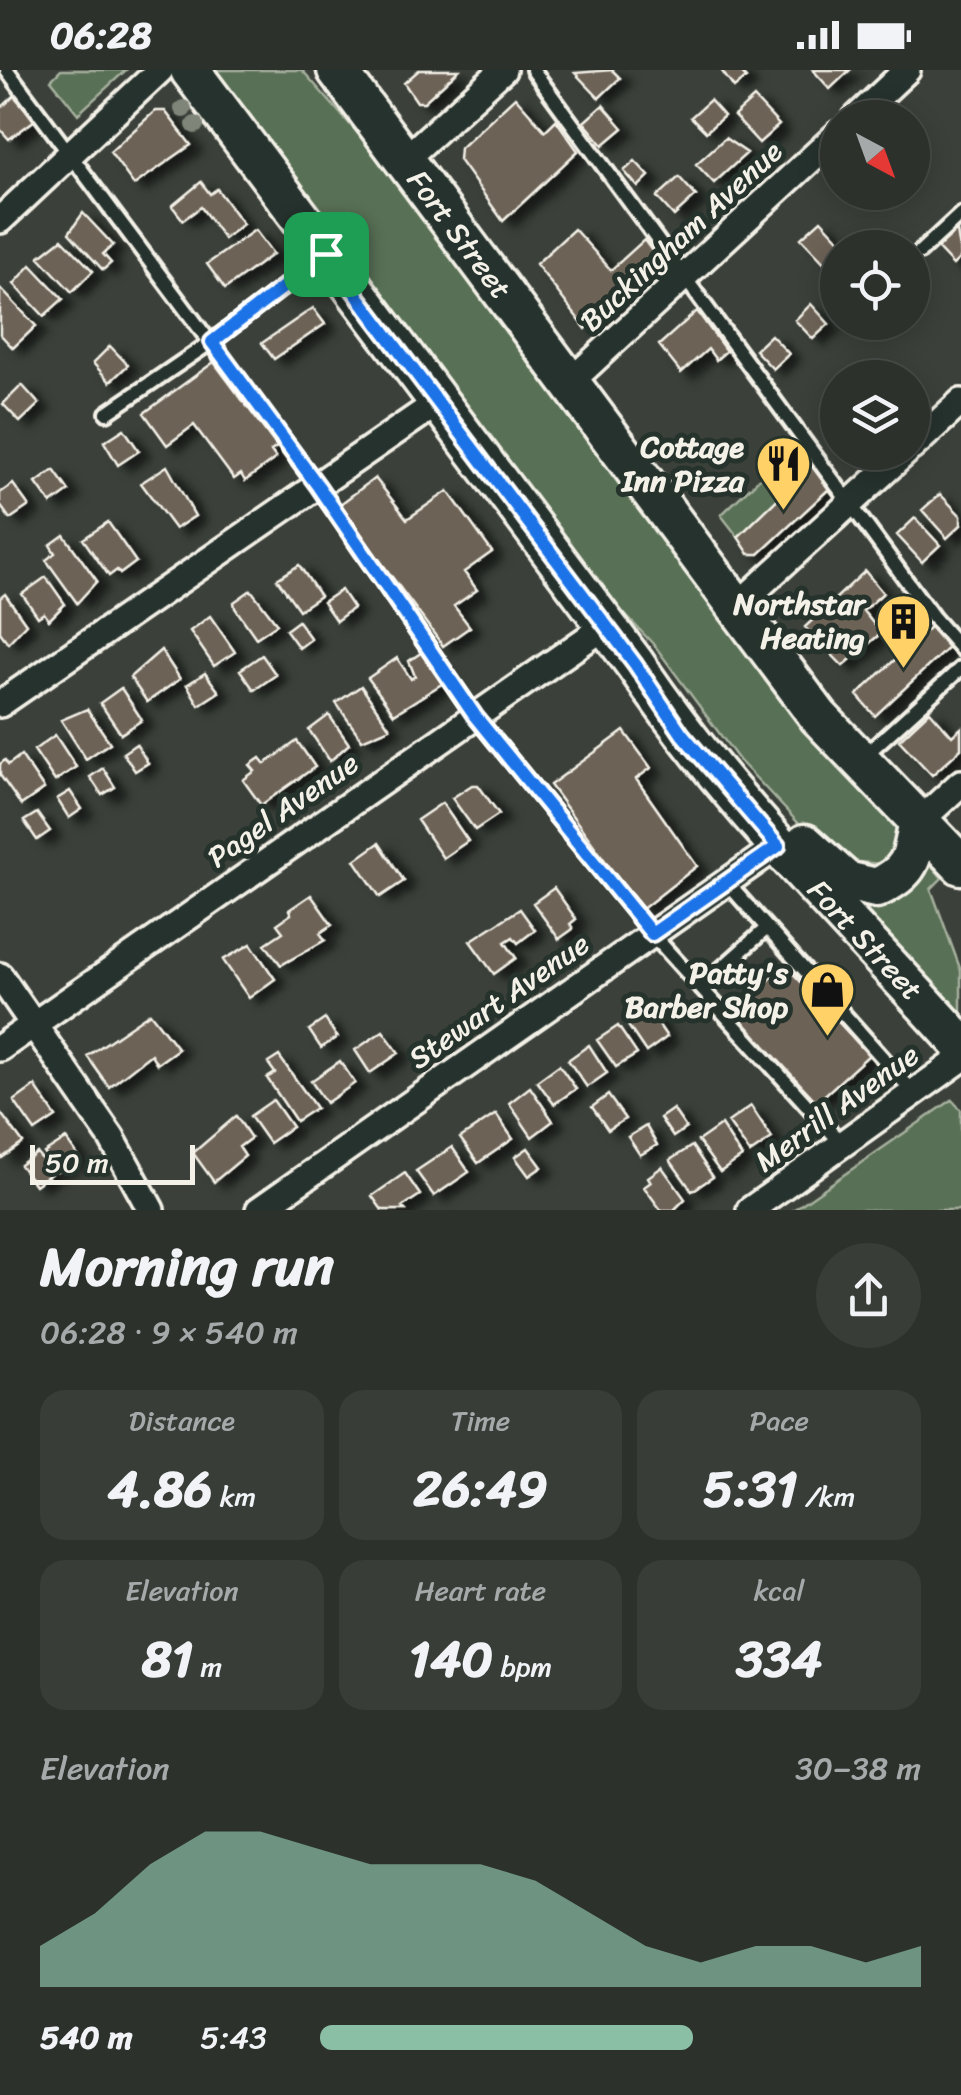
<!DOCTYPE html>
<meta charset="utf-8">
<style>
:root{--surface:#2c312c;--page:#383d38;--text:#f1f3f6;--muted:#a6a9a9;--line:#484c48;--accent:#8abfa5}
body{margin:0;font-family:Sriracha,sans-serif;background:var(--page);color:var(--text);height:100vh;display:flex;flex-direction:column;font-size:38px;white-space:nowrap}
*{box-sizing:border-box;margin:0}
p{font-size:32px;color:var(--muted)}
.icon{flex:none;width:55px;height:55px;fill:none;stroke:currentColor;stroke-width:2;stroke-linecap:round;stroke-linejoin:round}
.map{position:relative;height:1140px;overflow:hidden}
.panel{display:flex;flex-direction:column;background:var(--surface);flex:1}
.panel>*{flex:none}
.needle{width:65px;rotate:139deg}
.buttons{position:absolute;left:820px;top:30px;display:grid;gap:20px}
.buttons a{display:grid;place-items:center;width:110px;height:110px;border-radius:50%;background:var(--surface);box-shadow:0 5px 25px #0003,0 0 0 2px var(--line);font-size:50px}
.scale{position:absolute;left:30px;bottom:25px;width:165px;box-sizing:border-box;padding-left:10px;border:5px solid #f4f1e8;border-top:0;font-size:28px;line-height:35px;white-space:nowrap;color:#f4f1e8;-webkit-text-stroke:8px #26332d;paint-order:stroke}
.pin{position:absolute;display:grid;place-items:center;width:85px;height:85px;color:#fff;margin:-42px;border-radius:20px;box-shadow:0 5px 15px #0006}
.round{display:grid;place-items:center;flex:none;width:105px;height:105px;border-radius:52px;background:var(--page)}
.summary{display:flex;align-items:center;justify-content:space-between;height:170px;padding:0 40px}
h1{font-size:55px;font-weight:800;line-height:75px}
.metrics{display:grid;grid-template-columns:repeat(3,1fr);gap:15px;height:170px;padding:10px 40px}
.metrics div{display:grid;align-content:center;border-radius:25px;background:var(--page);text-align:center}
.metrics b{font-size:50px;font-weight:800}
.metrics small{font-size:28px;font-weight:400}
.metrics p{font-size:28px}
.chart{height:280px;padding:20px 40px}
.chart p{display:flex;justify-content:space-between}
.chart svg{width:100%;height:180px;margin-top:10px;fill:var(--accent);opacity:.7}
ul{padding:0 40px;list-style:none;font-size:32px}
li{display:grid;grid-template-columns:160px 120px 1fr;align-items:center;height:75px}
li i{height:25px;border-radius:12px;background:var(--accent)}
.status{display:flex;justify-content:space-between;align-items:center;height:70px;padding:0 50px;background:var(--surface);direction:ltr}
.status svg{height:28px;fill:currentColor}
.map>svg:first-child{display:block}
.green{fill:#586f54;stroke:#a6b09e;stroke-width:2.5}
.building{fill:#6d6257;stroke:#f4f1e8;stroke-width:2.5;filter:url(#shadow)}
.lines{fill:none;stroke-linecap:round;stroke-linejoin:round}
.service-casing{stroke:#f4f1e8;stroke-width:20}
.minor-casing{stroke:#f4f1e8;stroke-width:32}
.primary-casing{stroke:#f4f1e8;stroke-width:45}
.service{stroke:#26332d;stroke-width:12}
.minor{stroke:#26332d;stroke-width:25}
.primary{stroke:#26332d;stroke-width:38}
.tree{fill:#7f8579}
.route-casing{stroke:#fff;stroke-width:20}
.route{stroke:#1a73e8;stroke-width:12}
.labels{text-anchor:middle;stroke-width:10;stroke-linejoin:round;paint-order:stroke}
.street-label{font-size:30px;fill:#f4f1e8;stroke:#26332d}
.poi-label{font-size:30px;font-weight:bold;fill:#f4f1e8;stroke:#26332d;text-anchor:end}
</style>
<div class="status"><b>06:28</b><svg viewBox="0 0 49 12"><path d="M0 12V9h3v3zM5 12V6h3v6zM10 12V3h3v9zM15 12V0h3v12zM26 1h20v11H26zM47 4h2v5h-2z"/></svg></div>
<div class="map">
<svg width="961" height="1140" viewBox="0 0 961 1140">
<defs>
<filter id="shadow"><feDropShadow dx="11" dy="6" stdDeviation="5" flood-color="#0009"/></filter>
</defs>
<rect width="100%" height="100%" fill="#3b413a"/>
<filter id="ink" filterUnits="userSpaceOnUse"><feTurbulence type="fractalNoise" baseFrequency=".01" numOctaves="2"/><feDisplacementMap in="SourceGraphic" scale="20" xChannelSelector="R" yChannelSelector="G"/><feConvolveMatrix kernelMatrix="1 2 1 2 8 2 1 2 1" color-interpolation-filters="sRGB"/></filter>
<g filter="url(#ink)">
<path class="green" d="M 61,0 L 126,0 L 78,44 L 51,10 Z
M 215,0 L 302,0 L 376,84 L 787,638 L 895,757 L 898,782 L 884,794 L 843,791 L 819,775 L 739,690 L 655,576 L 597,515 Z
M 796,374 L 812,396 L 738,467 L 721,445 Z
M 932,796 L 942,808 L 931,819 L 961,901 L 961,944 L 862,837 L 896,830 Z
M 952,1030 L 961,1040 L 961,1140 L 793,1140 Z"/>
<path class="building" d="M 419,0 L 459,0 L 424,32 L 417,32 L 404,13 Z
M 612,0 L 620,8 L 599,28 L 575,3 Z
M 721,0 L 739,0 L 746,8 L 734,18 Z
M 813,0 L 850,0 L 830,19 Z
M 14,26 L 35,50 L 9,69 L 0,59 L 0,39 Z
M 515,27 L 545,61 L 556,50 L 578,81 L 503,151 L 459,90 L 460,78 Z
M 754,28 L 779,55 L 759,73 L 734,46 Z
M 710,30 L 724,46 L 706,62 L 691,47 Z
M 603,35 L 623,58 L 603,75 L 584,52 Z
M 155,41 L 165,41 L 191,75 L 134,115 L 110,82 Z
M 725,68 L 747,83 L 714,113 L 696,94 Z
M 635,91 L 649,106 L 638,117 L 624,101 Z
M 679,107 L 696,126 L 674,146 L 657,127 Z
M 201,112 L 210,124 L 217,119 L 243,154 L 224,169 L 201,137 L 183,150 L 172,136 Z
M 83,143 L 113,175 L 103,184 L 111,193 L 103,200 L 69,163 Z
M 821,150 L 847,178 L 838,178 L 838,189 L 829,198 L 801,168 Z
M 574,159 L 611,200 L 644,170 L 660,192 L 586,259 L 536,194 Z
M 255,160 L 273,184 L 225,219 L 207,194 Z
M 957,160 L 961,187 L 953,195 L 937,178 Z
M 62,169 L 93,201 L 72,222 L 39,187 Z
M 31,195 L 63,229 L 44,246 L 14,214 Z
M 0,218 L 36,256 L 13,278 L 0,264 Z
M 811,234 L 829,254 L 813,269 L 795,250 Z
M 313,238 L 325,254 L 274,289 L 262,273 Z
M 697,241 L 726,281 L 716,290 L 708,279 L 681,303 L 659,275 Z
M 771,265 L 789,284 L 773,299 L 755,280 Z
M 110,276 L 128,295 L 110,312 L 93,293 Z
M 214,292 L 278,376 L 271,381 L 276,388 L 245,411 L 241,404 L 234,409 L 194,355 L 167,375 L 144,343 Z
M 22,315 L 39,334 L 20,352 L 3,334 Z
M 124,359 L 139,381 L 118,395 L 104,372 Z
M 167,396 L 195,446 L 175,459 L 141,413 Z
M 812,396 L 829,419 L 759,484 L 749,484 L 738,467 Z
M 54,400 L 69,421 L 51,434 L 36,413 Z
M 375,408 L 407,449 L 448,421 L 492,482 L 464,502 L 477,520 L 454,536 L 470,557 L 443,576 L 339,435 Z
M 13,414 L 29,436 L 10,449 L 0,435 L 0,423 Z
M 940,424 L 961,446 L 961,455 L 947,468 L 922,440 Z
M 915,448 L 940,475 L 922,492 L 897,465 Z
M 108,452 L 136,492 L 120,504 L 117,500 L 109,506 L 83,469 Z
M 64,465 L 97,511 L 77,533 L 46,490 L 55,483 L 50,475 Z
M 299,495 L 320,526 L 299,540 L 277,509 Z
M 865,501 L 883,523 L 863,541 L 881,563 L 843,596 L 805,557 Z
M 46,507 L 65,534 L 49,550 L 44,543 L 38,547 L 22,524 Z
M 251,520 L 277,554 L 256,568 L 235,538 L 234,532 Z
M 341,520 L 353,538 L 336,551 L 323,532 Z
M 5,524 L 26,554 L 8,573 L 0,562 L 0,528 Z
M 210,546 L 235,582 L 214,596 L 190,561 Z
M 298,551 L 311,569 L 299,578 L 286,560 Z
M 932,555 L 951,575 L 875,646 L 857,625 Z
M 161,580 L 180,609 L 147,632 L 130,607 Z
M 425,580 L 448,610 L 394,644 L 368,608 L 397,588 L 411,609 L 415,606 L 409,591 Z
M 262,585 L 276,605 L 254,620 L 240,600 Z
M 205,603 L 219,622 L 199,635 L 187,615 Z
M 361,616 L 390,658 L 362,670 L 336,633 Z
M 121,618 L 142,650 L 121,664 L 100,633 Z
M 87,639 L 110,673 L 86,689 L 61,650 Z
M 930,641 L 952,666 L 961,658 L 961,679 L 932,705 L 899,670 Z
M 329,645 L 349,674 L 330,691 L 309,660 Z
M 624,661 L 651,698 L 636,709 L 697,796 L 641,840 L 550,715 Z
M 55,665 L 76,697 L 55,711 L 34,680 Z
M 297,671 L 315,697 L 261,735 L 243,710 L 255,701 L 250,695 L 260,688 L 265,694 Z
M 136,674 L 148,693 L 135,701 L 123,683 Z
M 21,685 L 44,719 L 21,735 L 0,705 L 0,694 L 5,690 L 8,695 Z
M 103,698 L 115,717 L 102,725 L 90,707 Z
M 472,715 L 478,715 L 499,744 L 475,760 L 452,728 Z
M 70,721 L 82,739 L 69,748 L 57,729 Z
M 442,733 L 468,771 L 443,788 L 417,750 Z
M 37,743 L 50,761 L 37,770 L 24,751 Z
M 379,773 L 404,811 L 380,827 L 355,790 Z
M 554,818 L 576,849 L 570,854 L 573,859 L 559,869 L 533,833 Z
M 311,825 L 332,855 L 320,863 L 325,870 L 281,895 L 265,874 L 283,862 L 277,854 L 291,844 L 289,840 Z
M 520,839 L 535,860 L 518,873 L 513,867 L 505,872 L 516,888 L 494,904 L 470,871 Z
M 251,874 L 275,909 L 249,928 L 223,890 Z
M 785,895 L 869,985 L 817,1032 L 734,943 Z
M 646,936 L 667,967 L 646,982 L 625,951 Z
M 150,943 L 178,979 L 157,994 L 151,984 L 109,1017 L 87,986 Z
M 325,949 L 337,967 L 321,978 L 309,960 Z
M 618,956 L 637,984 L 616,997 L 597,970 Z
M 383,961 L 399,983 L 370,1003 L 355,980 Z
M 589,975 L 607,1003 L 587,1017 L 568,990 Z
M 279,986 L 316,1038 L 296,1051 L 267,1008 L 275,1003 L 268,993 Z
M 340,991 L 355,1013 L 326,1033 L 311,1011 Z
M 559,995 L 576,1019 L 554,1034 L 537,1011 Z
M 35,1016 L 56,1047 L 35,1061 L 14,1031 Z
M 530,1017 L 553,1051 L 532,1067 L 509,1033 Z
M 608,1025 L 625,1049 L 608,1060 L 592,1037 Z
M 273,1030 L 292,1057 L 269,1073 L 250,1046 Z
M 751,1036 L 772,1068 L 750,1083 L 728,1052 Z
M 673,1039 L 686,1058 L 673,1067 L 660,1048 Z
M 0,1042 L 23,1073 L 2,1088 L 0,1084 Z
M 496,1044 L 513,1069 L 478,1093 L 460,1068 Z
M 236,1046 L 251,1068 L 239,1077 L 245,1086 L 214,1112 L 193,1083 Z
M 721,1055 L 742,1087 L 720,1102 L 698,1071 Z
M 646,1056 L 657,1075 L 640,1085 L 628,1067 Z
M 66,1069 L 78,1086 L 57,1101 L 44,1083 Z
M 692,1076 L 713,1107 L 692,1121 L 670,1090 Z
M 452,1077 L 469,1102 L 434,1126 L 416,1101 Z
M 528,1078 L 542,1097 L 529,1106 L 515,1087 Z
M 37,1083 L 52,1103 L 35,1115 L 20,1095 Z
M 662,1097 L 685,1129 L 674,1140 L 661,1140 L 644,1117 L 651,1112 L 648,1107 Z
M 405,1103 L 420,1125 L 402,1137 L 405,1140 L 382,1140 L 372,1126 Z"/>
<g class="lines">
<defs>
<path id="service" d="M 7,0 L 318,417 L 475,646 L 652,864 L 843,1075
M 533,0 L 933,547 L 961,579
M 920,182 L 961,144
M 107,343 L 211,272 L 325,186
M 861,689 L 961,598
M 728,814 L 914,1023
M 713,906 L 767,858"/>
<path id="minor" d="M 856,48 L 907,0
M 404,90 L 503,0
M 0,150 L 160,0
M 568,314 L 838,64
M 912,377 L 961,332
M 735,538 L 906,382
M 0,634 L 437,333
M 918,753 L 961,713
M 0,906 L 111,1067 L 151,1140
M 0,978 L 604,557
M 259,1140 L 778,776
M 750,1140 L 961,989"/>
<g id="primary">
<path id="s1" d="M 190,0 L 635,594 C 729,735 849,849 961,974"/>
<path id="s2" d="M 337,0 L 819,647 L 961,795"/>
<path d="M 805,774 L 846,811 L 876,818 C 910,803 913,789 918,753"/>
</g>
</defs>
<use href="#service" class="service-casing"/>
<use href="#minor" class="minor-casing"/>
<use href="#primary" class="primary-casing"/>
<use href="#service" class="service"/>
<use href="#minor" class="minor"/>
<use href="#primary" class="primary"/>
</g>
<g class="tree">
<circle cx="183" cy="39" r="9"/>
<circle cx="195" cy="55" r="9"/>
</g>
</g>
<g class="lines" filter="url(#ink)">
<defs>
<path id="route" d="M 326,184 L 635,594 L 682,664 L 778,776 L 652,864 L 475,646 L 318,416 L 212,272 Z"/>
</defs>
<use href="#route" class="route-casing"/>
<use href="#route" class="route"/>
</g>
<defs>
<symbol id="restaurant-pin" viewBox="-11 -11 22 30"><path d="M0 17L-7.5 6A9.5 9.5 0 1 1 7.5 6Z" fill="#ffd166" stroke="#26332d"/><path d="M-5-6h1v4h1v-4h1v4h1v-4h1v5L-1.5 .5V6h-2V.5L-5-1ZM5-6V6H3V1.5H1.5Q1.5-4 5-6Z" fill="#111"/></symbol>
<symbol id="building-pin" viewBox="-11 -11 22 30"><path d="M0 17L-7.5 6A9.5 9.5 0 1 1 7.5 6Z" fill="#ffd166" stroke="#26332d"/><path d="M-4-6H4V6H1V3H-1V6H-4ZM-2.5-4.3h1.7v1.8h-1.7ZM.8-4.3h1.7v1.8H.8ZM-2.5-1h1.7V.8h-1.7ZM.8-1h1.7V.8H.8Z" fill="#111"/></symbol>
<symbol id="shop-pin" viewBox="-11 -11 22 30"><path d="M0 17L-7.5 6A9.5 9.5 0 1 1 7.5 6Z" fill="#ffd166" stroke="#26332d"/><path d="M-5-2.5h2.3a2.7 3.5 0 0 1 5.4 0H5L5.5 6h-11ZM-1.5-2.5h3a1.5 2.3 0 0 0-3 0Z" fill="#111"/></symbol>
</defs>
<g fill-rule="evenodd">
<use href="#restaurant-pin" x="752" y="362" width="63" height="86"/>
<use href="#building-pin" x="872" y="520" width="63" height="86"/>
<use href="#shop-pin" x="796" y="888" width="63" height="86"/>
</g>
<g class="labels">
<g class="street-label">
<text dy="10" stroke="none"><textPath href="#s2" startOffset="205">Fort Street</textPath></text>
<text transform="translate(681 166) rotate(-43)" y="10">Buckingham Avenue</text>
<text transform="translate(283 740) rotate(-35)" y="10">Pagel Avenue</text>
<text dy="10" stroke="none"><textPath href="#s1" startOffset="1102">Fort Street</textPath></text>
<text transform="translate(499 931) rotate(-35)" y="10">Stewart Avenue</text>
<text transform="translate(837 1038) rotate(-36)" y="10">Merrill Avenue</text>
</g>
<g class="poi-label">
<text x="744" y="387">Cottage<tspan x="744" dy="34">Inn Pizza</tspan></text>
<text x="865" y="544">Northstar<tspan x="865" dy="34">Heating</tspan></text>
<text x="788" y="913">Patty's<tspan x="788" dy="34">Barber Shop</tspan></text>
</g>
</g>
</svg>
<div class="buttons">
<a><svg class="needle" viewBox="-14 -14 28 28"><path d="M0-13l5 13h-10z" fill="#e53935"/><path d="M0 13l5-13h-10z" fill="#a6a9a9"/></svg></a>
<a><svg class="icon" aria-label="locate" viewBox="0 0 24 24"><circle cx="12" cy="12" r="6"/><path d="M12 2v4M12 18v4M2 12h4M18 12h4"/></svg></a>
<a><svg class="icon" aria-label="layers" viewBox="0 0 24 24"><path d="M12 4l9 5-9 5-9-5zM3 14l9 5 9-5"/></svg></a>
</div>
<div class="scale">50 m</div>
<div class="pin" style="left:326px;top:184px;background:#1e9e55"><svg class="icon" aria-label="arrive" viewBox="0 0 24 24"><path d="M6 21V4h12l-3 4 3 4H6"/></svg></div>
</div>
<section class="panel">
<div class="summary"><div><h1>Morning run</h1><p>06:28 · 9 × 540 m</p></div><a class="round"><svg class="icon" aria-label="share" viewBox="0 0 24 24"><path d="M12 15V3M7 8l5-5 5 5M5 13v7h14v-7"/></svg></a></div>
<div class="metrics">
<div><p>Distance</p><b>4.86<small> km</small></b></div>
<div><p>Time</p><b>26:49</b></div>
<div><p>Pace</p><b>5:31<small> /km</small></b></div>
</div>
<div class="metrics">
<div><p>Elevation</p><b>81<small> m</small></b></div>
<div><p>Heart rate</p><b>140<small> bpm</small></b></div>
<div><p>kcal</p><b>334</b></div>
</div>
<div class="chart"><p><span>Elevation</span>30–38 m</p>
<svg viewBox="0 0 160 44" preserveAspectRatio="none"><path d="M0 44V34L10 26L20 14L30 6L40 6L50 10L60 14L70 14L80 14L90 18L100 26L110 34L120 38L130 34L140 34L150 38L160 34V44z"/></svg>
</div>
<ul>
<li><b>540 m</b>5:43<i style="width:62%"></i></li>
</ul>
</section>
